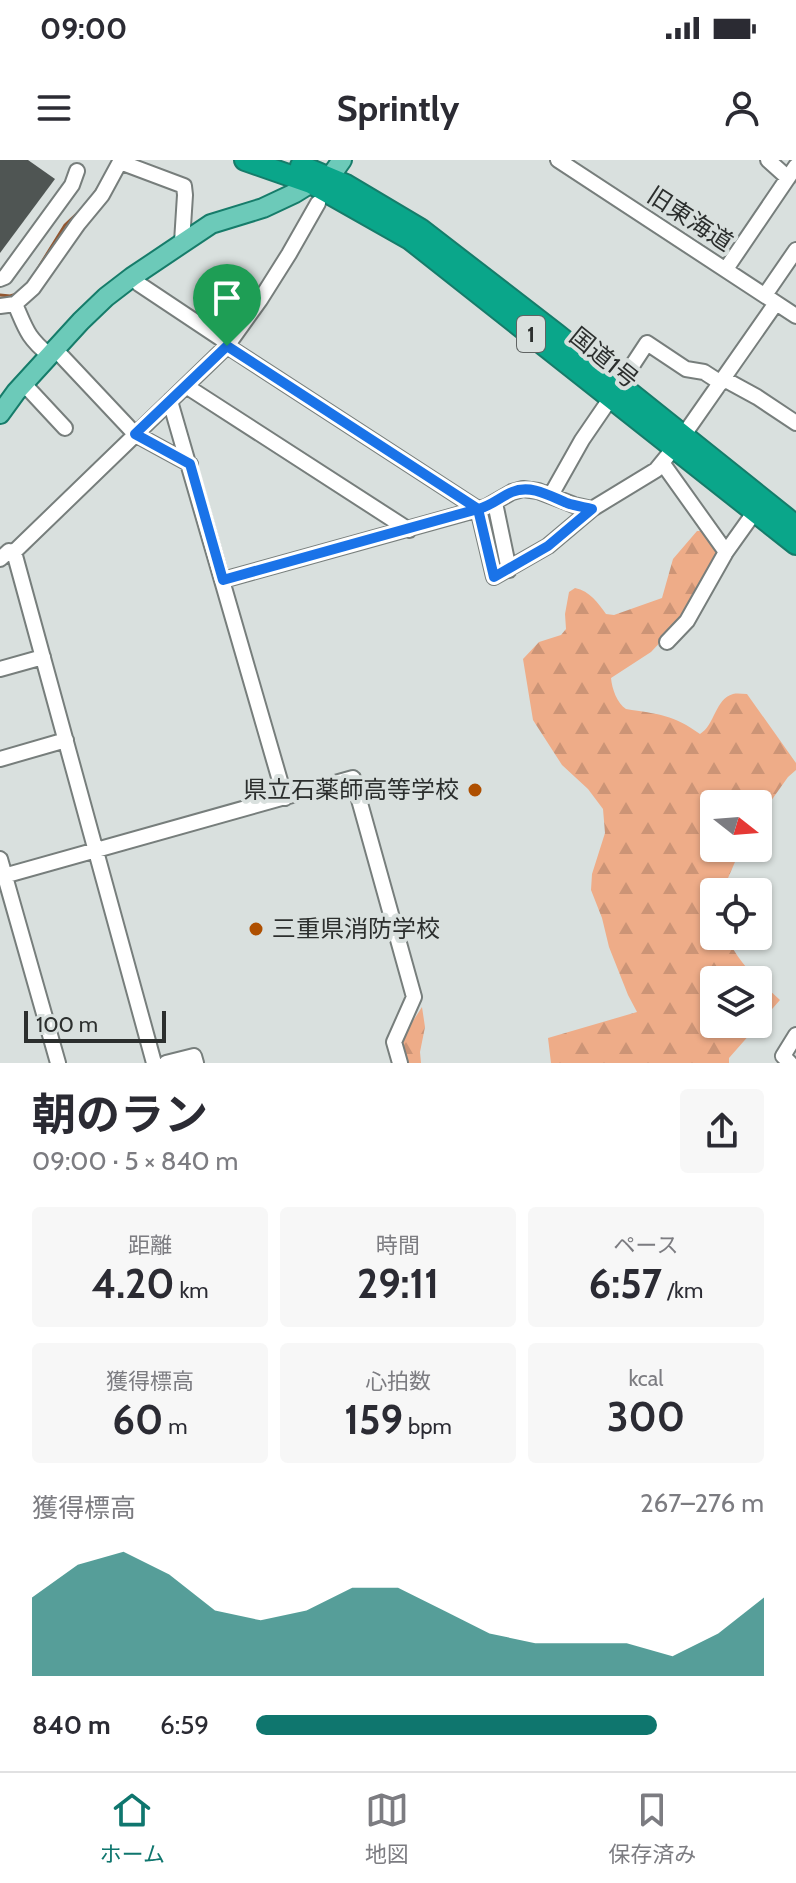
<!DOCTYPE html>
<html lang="ja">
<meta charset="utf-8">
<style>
:root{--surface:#fff;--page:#f7f7f7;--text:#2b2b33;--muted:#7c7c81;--line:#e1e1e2;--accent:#0f766e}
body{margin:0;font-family:Cabin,"Noto Sans JP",sans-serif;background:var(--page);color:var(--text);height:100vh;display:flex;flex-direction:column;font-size:30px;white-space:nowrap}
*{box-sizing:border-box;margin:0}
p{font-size:26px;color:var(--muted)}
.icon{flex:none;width:44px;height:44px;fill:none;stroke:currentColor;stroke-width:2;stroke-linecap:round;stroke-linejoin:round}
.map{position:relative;height:903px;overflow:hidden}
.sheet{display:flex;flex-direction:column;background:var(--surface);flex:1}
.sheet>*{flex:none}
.needle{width:52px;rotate:107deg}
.tools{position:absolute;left:700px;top:630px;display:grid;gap:16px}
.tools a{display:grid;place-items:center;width:72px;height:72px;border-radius:8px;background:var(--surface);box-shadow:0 2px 6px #0004;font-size:40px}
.scale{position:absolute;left:24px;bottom:20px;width:142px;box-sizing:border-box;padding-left:8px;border:4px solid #2c2f2e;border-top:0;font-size:22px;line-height:28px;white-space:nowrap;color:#2c2f2e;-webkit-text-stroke:6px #d9e0de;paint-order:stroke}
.pin{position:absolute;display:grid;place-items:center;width:68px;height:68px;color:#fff;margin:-82px -34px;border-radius:50% 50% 50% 0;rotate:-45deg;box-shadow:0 0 8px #0007}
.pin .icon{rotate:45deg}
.round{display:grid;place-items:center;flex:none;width:84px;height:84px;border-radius:8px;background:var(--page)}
.head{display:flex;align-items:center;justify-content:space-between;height:136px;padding:0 32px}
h1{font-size:44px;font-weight:700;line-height:60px}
.stats{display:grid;grid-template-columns:repeat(3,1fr);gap:12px;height:136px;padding:8px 32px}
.stats div{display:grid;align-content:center;border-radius:8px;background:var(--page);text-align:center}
.stats b{font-size:40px;font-weight:700}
.stats small{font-size:22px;font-weight:400}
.stats p{font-size:22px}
.chart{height:224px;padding:16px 32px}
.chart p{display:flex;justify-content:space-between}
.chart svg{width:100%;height:144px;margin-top:8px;fill:var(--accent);opacity:.7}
ul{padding:0 32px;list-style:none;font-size:26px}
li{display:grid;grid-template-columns:128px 96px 1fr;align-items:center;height:60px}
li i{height:20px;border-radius:10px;background:var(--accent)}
.status{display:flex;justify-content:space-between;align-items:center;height:56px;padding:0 40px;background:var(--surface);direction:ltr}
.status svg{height:22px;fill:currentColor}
header{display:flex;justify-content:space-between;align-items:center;height:104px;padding:0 32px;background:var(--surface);font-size:36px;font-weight:700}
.tab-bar{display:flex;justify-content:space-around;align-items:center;height:112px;border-top:2px solid var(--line);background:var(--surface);font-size:22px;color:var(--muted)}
.tab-bar a{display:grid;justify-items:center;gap:4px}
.tab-bar .on{color:var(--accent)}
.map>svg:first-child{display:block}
.forest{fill:url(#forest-firs);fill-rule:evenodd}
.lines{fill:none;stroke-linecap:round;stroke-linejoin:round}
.stream{stroke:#925630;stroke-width:3}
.building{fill:#4f5553}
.minor-casing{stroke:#777e7c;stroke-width:18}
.major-casing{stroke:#167c6a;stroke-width:22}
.highway-casing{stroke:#167c6a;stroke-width:24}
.minor{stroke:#fff;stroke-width:14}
.major{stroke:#6ccab9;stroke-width:18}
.highway{stroke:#0aa68a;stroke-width:20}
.route-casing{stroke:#fff;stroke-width:16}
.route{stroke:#1a73e8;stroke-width:10}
.poi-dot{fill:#ae4f00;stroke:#d9e0de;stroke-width:3}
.labels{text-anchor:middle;stroke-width:8;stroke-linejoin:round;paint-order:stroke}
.shield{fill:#d9e0de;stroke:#606463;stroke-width:2}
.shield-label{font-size:22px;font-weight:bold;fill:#2c2f2e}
.street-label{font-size:24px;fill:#2c2f2e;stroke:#d9e0de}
.poi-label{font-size:24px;fill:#2c2f2e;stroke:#d9e0de;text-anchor:end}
</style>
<div class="status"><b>09:00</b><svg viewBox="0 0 49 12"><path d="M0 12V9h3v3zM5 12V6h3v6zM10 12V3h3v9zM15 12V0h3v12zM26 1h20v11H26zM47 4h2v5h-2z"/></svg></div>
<header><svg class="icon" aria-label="menu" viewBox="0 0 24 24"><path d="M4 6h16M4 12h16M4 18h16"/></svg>Sprintly<svg class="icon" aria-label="person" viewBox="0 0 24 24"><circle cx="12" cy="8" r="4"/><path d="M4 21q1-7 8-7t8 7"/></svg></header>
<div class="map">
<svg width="796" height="903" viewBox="0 0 796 903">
<defs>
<pattern id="forest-firs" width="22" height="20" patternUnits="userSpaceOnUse" patternTransform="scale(2)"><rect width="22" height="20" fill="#eeac88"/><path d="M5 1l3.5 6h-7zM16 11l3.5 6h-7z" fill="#cc9476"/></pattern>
</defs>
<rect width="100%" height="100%" fill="#d9e0de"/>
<path class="forest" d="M 697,371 L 704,371 L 721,392 L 688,453 L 651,492 L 611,518 C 612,529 617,543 626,549 C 658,554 674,555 700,574 C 715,565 715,539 733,534 C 738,533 742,534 747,534 L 796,603 L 796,610 L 788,617 L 758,659 L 758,644 L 714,644 L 714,688 L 741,688 L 722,732 L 714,732 L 714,776 L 727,776 C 737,803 760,821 780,840 L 729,898 L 729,903 L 551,903 L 548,878 L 637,852 L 628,835 L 609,787 L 602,758 L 591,730 L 592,714 L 605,673 L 603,649 L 588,629 L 562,605 L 533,560 L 523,499 L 539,482 L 561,475 L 566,469 L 565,454 L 569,432 L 575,428 C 590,431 598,443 606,454 L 614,455 L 662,438 L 673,399 ZM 714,820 L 758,820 L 758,864 L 714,864 Z
M 422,847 L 425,867 L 420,892 L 421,903 L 405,903 L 400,881 Z"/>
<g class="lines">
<path class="stream" d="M 92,37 L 101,23
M 37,110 L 65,65 L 82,49
M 0,135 L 10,136 L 17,134"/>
</g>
<path class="building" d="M 0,0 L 28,0 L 55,19 L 0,93 Z"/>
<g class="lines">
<defs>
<path id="minor" d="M 558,0 L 796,156
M 768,0 L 788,18
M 120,2 L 184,26 L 185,35 L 182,82
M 726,109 L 796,6
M 132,117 L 139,124 L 229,184
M 0,119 L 5,117 L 72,25 L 77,11
M 765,135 L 796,90
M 15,144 C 26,169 27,177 49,195
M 0,146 L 15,144 L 33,128 L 78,64 L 102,35 L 121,0
M 227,186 L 478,349 L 494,417 L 548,386 L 592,349 L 656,310 L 674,288
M 55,189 L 135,274 L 190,304
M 624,218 L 647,183 L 686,209 L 704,212 L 721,223
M 724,219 L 757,237 L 796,263
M 24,224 L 65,268
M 186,226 L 409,370
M 170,241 L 285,638
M 683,276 L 776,143
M 661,305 L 666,308 L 726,392
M 551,335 L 582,280 L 608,242
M 495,343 L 509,410
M 14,392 L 154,903
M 0,399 L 9,391 L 14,392 L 227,186 L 260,140 L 289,94 L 318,43
M 223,420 L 486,347 L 512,332 L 523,329 L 538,331 L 574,345 L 592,349
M 667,482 L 687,461 L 726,392 L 751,357
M 0,509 L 43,497
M 0,599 L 66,580
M 0,699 L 58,903
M 0,717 L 353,618 L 414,837 L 394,882 L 400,903
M 166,903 L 194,896 L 196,903
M 790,903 L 783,896 L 796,875"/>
<path id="major" d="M 0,254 L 16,232 L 81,161 L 106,137 L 132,117 L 211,64 L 263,48 L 295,33 L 311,23 L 330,17 L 342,0"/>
<path id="highway" d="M 245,0 L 311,23 L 410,79 L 796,384
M 301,6 L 346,25 L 420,69 L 556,174 L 796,366"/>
</defs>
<use href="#minor" class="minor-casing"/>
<use href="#major" class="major-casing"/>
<use href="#highway" class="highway-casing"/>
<use href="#minor" class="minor"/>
<use href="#major" class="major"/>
<use href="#highway" class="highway"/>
</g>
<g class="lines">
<defs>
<path id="route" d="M 227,186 L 135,274 L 190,304 L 223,420 L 478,349 L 494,417 L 548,386 L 592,349 C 584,347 575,346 567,343 C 550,336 531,324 512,332 C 500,337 491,346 478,349 L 227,186"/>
</defs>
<use href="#route" class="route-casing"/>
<use href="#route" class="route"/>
</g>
<g class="poi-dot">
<circle cx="475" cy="630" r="8"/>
<circle cx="256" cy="769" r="8"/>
</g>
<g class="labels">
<rect class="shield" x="517" y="156" width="28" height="36" rx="6"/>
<g class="shield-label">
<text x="531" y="182">1</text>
</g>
<g class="street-label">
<text transform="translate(690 59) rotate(33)" y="8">旧東海道</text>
<text transform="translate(604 198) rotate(39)" y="8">国道1号</text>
</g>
<g class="poi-label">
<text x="459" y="638">県立石薬師高等学校</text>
<text x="272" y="777" text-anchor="start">三重県消防学校</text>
</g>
</g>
</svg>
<div class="tools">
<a><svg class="needle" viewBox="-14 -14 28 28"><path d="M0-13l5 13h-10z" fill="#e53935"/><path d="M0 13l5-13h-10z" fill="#7c7c81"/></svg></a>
<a><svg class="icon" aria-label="locate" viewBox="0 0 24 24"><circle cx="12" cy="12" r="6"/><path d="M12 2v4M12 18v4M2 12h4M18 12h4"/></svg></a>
<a><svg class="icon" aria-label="layers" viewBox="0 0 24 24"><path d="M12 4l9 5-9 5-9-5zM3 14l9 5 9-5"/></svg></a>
</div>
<div class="scale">100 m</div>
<div class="pin" style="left:227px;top:186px;background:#1e9e55"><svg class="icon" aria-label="arrive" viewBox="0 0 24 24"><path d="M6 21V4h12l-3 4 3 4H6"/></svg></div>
</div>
<section class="sheet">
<div class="head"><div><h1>朝のラン</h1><p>09:00 · 5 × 840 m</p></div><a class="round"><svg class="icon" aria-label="share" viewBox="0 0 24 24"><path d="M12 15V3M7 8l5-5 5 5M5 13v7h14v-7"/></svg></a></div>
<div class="stats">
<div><p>距離</p><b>4.20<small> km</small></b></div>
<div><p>時間</p><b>29:11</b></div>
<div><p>ペース</p><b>6:57<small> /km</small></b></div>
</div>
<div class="stats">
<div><p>獲得標高</p><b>60<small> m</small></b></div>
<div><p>心拍数</p><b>159<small> bpm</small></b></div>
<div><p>kcal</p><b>300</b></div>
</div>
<div class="chart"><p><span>獲得標高</span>267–276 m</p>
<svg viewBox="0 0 160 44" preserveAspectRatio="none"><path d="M0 44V20L10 10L20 6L30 13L40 24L50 27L60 24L70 17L80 17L90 24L100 31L110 34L120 34L130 34L140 38L150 31L160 20V44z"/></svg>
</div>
<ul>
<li><b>840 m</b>6:59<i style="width:79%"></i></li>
</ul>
</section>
<nav class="tab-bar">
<a class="on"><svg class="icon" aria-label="home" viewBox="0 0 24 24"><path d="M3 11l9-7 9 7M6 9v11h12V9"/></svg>ホーム</a>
<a><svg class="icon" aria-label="map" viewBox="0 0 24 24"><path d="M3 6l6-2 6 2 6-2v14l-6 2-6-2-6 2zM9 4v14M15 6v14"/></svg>地図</a>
<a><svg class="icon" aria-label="saved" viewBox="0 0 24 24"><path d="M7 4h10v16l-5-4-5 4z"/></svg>保存済み</a>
</nav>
